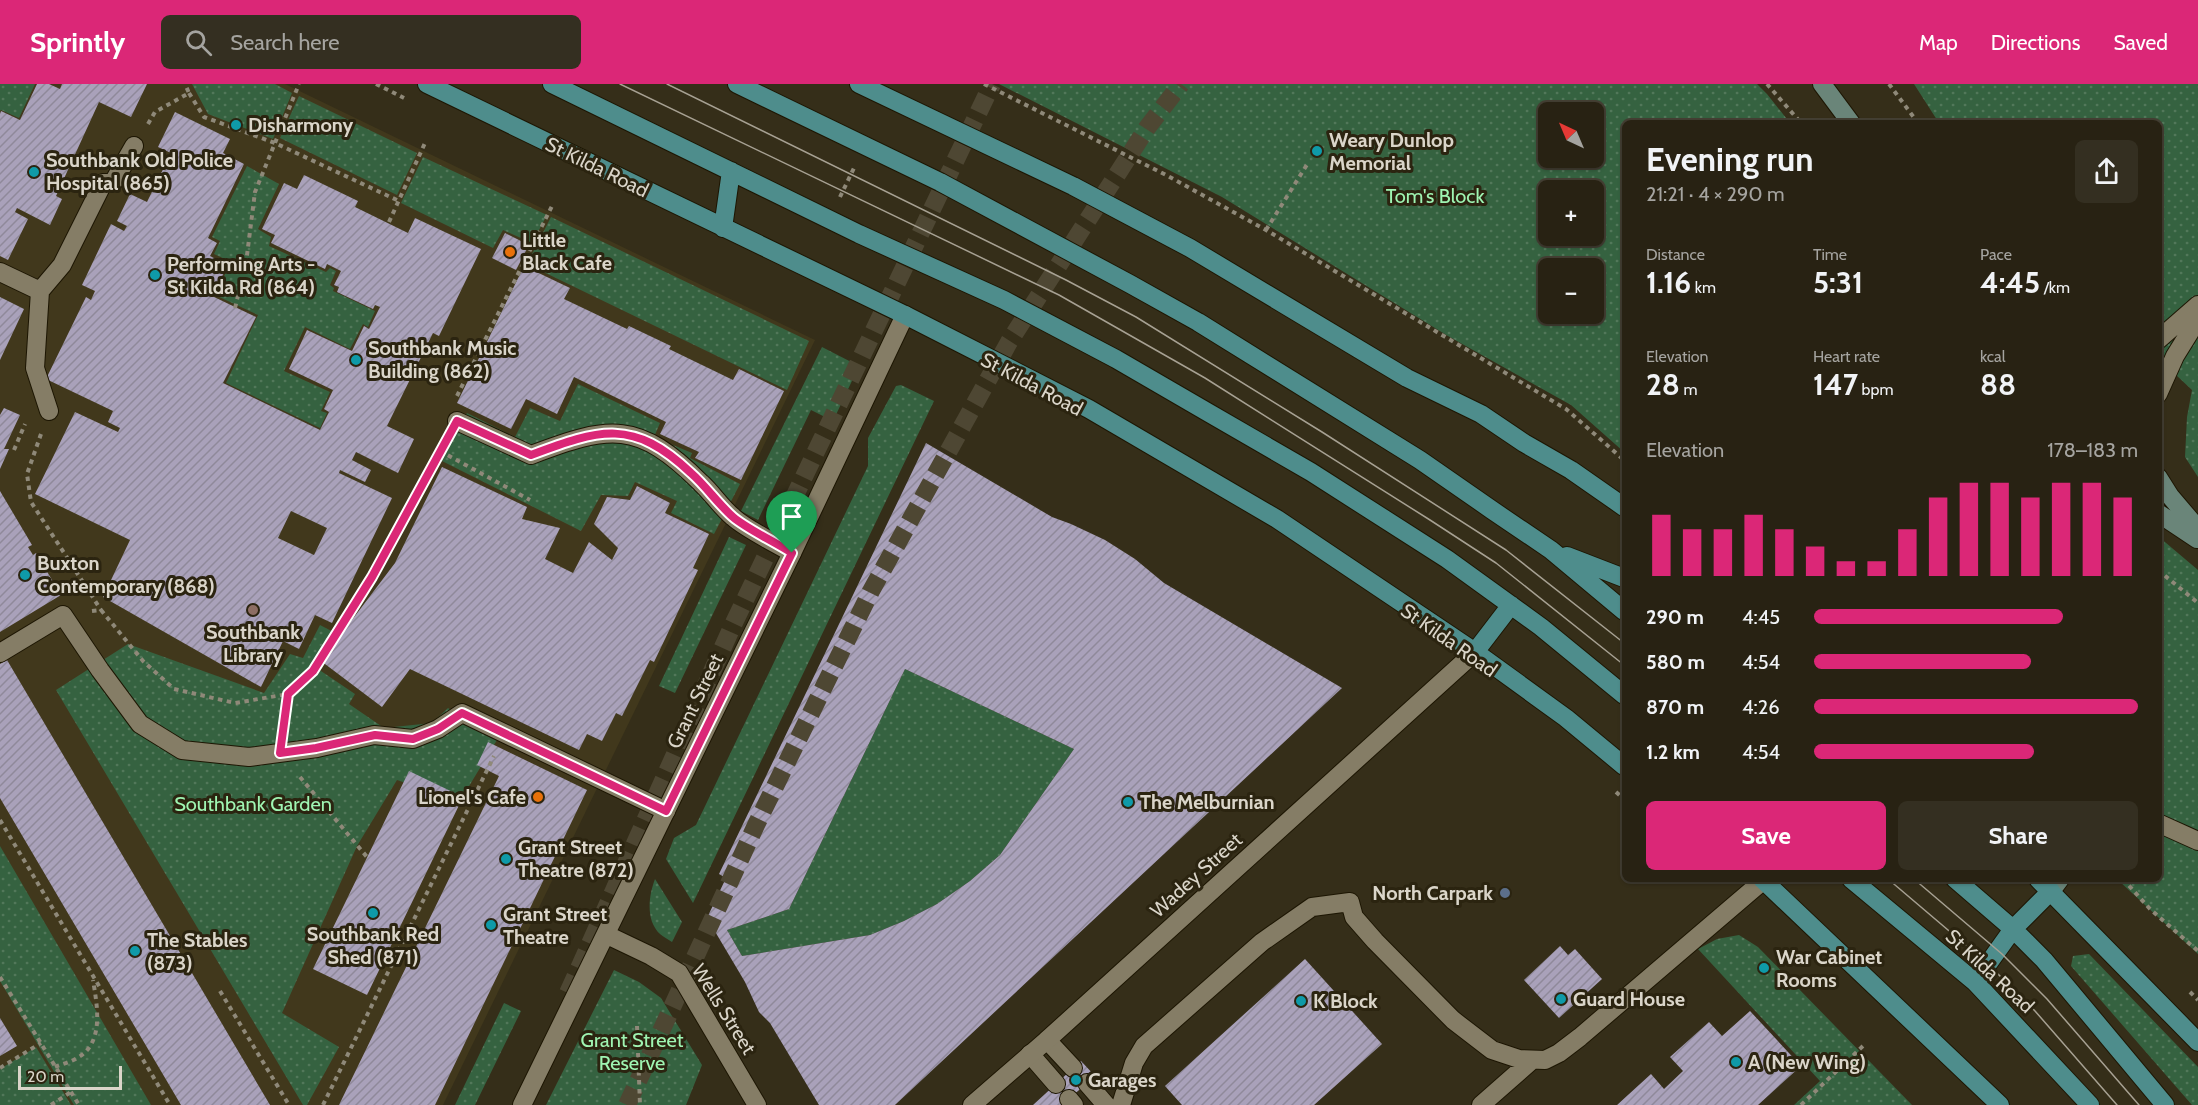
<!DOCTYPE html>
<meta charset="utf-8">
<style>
:root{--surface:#282213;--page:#342f21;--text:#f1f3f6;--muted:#a5a4a0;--line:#443f33;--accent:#db2777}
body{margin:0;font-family:Cabin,sans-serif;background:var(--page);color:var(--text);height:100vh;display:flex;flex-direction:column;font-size:22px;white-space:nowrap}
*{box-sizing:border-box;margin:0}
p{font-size:20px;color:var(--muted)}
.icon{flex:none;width:33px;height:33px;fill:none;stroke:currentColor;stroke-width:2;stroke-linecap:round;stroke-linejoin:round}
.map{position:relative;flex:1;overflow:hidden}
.drawer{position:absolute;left:1622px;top:36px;width:540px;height:762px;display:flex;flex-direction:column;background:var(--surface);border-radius:9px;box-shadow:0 2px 4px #0004,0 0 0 2px var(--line)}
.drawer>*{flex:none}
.needle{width:39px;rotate:316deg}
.buttons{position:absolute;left:1538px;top:18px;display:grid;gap:12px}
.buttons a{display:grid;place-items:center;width:66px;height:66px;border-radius:9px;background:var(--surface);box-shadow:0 2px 4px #0004,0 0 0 2px var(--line);font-size:30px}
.scale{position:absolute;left:18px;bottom:15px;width:104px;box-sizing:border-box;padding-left:6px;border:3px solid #dad5c9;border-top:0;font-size:16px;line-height:21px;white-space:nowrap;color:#dad5c9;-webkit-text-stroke:4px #2b2410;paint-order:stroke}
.pin{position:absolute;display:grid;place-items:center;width:51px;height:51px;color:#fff;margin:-62px -26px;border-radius:50% 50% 50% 0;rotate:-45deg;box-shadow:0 0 6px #0007}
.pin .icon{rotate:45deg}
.round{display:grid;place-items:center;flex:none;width:63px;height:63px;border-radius:9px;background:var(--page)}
.overview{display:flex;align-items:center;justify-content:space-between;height:102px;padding:0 24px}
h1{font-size:33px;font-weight:700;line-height:45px}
.figures{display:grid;grid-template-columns:repeat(3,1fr);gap:9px;height:102px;padding:6px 24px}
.figures div{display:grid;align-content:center}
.figures b{font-size:30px;font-weight:700}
.figures small{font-size:16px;font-weight:400}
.figures p{font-size:16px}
.chart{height:168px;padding:12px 24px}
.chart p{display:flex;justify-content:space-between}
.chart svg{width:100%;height:108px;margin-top:6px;stroke:var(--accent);stroke-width:6}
.action{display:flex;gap:12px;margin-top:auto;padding:12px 24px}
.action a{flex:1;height:69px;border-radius:9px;background:var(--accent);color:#fff;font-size:24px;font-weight:700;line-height:69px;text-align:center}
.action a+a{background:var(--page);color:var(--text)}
ul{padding:0 24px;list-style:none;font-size:20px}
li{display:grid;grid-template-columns:96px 72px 1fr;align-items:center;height:45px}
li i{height:15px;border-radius:8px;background:var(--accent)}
header{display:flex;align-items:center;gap:36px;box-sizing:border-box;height:84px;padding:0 30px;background:var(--accent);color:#fff}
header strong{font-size:28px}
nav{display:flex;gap:33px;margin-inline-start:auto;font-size:21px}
.search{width:420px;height:54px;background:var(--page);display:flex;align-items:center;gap:15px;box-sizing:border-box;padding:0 21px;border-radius:9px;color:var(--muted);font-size:22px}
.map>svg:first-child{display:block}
.built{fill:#41381c}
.green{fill:url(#green-dots);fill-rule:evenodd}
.building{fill:url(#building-hatch);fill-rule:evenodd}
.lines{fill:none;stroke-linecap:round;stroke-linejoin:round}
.highway-tunnel{stroke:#4e4733;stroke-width:18;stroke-dasharray:18 9;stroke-linecap:butt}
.lane-casing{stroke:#1d1603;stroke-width:20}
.street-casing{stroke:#1d1603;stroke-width:20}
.secondary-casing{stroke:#1d1603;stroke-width:20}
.primary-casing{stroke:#1d1603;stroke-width:20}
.path{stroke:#8f8979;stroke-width:4;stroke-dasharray:4.5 4.5;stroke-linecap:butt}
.lane{stroke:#857d66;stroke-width:18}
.street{stroke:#857d66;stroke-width:18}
.secondary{stroke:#6a8579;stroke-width:18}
.primary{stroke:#4e8d8c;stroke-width:18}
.tram{stroke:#a7a193;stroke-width:1.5}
.route-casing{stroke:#fff;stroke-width:12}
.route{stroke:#db2777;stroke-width:8}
.culture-dot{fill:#0f9aa8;stroke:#2b2410;stroke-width:2}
.food-dot{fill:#e8710a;stroke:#2b2410;stroke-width:2}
.education-dot{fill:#8d6e63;stroke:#2b2410;stroke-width:2}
.service-dot{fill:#5c6f8a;stroke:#2b2410;stroke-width:2}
.labels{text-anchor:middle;stroke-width:6;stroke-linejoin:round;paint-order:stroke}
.poi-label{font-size:20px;font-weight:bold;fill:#dad5c9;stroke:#2b2410;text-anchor:start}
.street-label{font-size:20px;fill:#dad5c9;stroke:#2b2410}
.park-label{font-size:20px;fill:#9ff5b2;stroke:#2b2410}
</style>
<header>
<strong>Sprintly</strong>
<div class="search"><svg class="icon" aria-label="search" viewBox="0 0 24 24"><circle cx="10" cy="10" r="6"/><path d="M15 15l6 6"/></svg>Search here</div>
<nav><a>Map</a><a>Directions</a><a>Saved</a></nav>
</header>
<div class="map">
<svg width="2198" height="1021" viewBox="0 0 2198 1021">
<defs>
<pattern id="green-dots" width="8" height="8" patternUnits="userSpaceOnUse" patternTransform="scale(1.5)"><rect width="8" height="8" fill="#356240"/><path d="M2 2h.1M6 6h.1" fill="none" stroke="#52785a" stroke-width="1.8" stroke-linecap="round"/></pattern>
<pattern id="building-hatch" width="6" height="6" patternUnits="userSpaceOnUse" patternTransform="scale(1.5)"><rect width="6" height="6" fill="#a9a1ba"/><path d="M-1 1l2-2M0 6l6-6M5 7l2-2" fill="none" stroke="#8f899a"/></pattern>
</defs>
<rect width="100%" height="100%" fill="#352e19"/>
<path class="built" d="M 0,0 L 285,0 L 815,256 L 443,1021 L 0,1021 Z"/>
<path class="green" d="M 0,0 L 35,0 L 19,34 L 1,26 L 0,27 Z
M 192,0 L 275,0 L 292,9 L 273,55 L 208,30 Z
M 999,0 L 1757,0 L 1767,10 L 1790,39 L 1624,39 L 1624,368 L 1571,321 L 1448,252 L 1222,113 ZM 1548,28 L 1593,28 L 1593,74 L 1548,74 ZM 1548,106 L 1593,106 L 1593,152 L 1548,152 ZM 1548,184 L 1593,184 L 1593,230 L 1548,230 Z
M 1914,0 L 2198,0 L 2198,393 L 2185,373 L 2187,333 L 2192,306 L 2159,275 L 2158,39 L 1939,39 Z
M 299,12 L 417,69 L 397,111 L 280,54 Z
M 423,73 L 547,131 L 532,159 L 503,146 L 493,164 L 401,119 Z
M 247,82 L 279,100 L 258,145 L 271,153 L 269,162 L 326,188 L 330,184 L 336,187 L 330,201 L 334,204 L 333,207 L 375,227 L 368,243 L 363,240 L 350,265 L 305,243 L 284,287 L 330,308 L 321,327 L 327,329 L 320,344 L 226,299 L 258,231 L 215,211 L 231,178 L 214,170 L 220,157 L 212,153 Z
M 551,133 L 809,257 L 787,306 L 527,180 Z
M 822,263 L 859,282 L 833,337 L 811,326 L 758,436 L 741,427 Z
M 578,300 L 660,339 L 654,353 L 692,369 L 690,374 L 740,400 L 714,450 L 671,429 L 677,417 L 635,398 L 628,412 L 601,411 L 581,447 L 442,377 L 467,329 L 515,353 L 530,324 L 560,337 Z
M 901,301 L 934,317 L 693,819 L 666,775 L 674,754 L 696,741 L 868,382 L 868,354 L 896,302 Z
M 729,453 L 746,461 L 675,609 L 659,602 Z
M 2159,453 L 2198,486 L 2198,870 L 2118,796 L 2158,795 Z
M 320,541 L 341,552 L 318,585 L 355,610 L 349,620 L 384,644 L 432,639 L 448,624 L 497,656 L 460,717 L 397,696 L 357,762 L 282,929 L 339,963 L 307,1021 L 303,1021 L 56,606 L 128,560 L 264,609 L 290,570 L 303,574 Z
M 905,585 L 1074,665 L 1000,771 L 970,797 L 937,820 L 904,837 L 870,851 L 742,872 L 727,846 L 789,825 Z
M 0,762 L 151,1021 L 74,1021 L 0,897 Z
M 655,795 L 682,838 L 672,858 C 668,855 663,853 660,850 C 645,836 649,811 655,795 Z
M 1739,851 L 1758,863 L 1912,1021 L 1794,1021 L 1820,997 L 1698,865 L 1717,855 Z
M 2089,870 L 2198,983 L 2198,1021 L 2192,1021 L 2071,882 L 2073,872 Z
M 614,886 L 639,898 L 661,914 L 702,981 L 686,1021 L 546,1021 Z
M 504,919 L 521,927 L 475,1021 L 455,1021 Z
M 36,963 L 71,1021 L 0,1021 L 0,985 Z"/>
<path class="building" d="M 37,0 L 49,0 L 60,5 L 62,0 L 147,0 L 131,33 L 99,18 L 56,112 L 62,115 L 50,141 L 17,124 L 15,128 L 28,135 L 8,176 L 0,172 L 0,30 L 1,27 L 20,36 Z
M 175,28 L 230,55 L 223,69 L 244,80 L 208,154 L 217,159 L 210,172 L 228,181 L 212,212 L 256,233 L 223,299 L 320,346 L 329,328 L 324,325 L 333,306 L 289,285 L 307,246 L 352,267 L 364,242 L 369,245 L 380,223 L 375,221 L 373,225 L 337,208 L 339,203 L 334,201 L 341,187 L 327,180 L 325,185 L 271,159 L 275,151 L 262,145 L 284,99 L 297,105 L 304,91 L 358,117 L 355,123 L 408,149 L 415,134 L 481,165 L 439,252 L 433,249 L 387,342 L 414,355 L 398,389 L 356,368 L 352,376 L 371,386 L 365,398 L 340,386 L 339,389 L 392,414 L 332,539 L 315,531 L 299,565 L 283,557 L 261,603 L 103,513 L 130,456 L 35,410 L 75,328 L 118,348 L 120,344 L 108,338 L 113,327 L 46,295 L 86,213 L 91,216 L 95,207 L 82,201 L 111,140 L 124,147 L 127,142 L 117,137 L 130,110 L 147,118 L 171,69 L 158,63 ZM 291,427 L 327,444 L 314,471 L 278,454 Z
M 505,149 L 529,161 L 516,186 L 492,174 Z
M 524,182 L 570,204 L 564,215 L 627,245 L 629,242 L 671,262 L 669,265 L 733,296 L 739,285 L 784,307 L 741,396 L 695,374 L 699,368 L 660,350 L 666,338 L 574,293 L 557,330 L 526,315 L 511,345 L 457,319 Z
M 0,213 L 24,225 L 0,276 Z
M 4,324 L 20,331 L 4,365 L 9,365 L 0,385 L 0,331 Z
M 926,359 L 1052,433 L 1071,440 L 1105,456 L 1135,475 L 1164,499 L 1342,604 L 895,1021 L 819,1021 L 770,939 L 759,928 L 745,898 L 707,834 L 726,794 L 719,790 ZM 905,585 L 1074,665 L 1000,771 L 970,797 L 937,820 L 904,837 L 870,851 L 742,872 L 727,846 L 789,825 Z
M 442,383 L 527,423 L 522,435 L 560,444 L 545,475 L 573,489 L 589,458 L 612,476 L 618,464 L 594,440 L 607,413 L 630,416 L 637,402 L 670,419 L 665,429 L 709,450 L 693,484 L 698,486 L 654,578 L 650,576 L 622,632 L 616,629 L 602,657 L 587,650 L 579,666 L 410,585 L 382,623 L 321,577 L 395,479 Z
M 0,407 L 32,461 L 28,463 L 33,471 L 36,469 L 61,511 L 0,548 Z
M 7,576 L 270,1021 L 181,1021 L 0,714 L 0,580 Z
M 488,658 L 587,706 L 435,1021 L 339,1021 L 499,692 L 477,681 Z
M 409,687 L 463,713 L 367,911 L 313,885 Z
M 1560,862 L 1568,871 L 1575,865 L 1602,895 L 1559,934 L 1524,896 Z
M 1305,875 L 1382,960 L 1314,1021 L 1182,1021 L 1165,1002 Z
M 1750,927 L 1801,982 L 1758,1021 L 1617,1021 L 1651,990 L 1664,1005 L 1683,987 L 1670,973 L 1709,938 L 1722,952 Z
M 0,934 L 17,962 L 0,972 Z
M 1081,977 L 1095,992 L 1062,1021 L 1033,1021 Z"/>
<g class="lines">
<path class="highway-tunnel" d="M 568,909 L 732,543 L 992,0
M 627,1021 L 756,741 L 871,507 L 1009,258 L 1147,44 L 1181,0"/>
<defs>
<path id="lane" d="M 0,188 L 40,207
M 49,327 L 35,284 L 40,207 L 62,181 L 103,99 L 114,97 L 134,62
M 457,337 L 531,371 C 610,341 638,336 701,399 C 712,409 721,423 733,433 C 746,445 775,459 792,469
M 0,569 L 63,531 L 100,586 L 140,640 L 182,666 L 249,673 L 317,664 L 374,651 L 413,655 L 438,645 L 462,629 L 666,727
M 1047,956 L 1073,984
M 1030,970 L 1056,1000
M 1087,999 L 1106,1021
M 1069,1015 L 1074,1021
M 1121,1021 L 1134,979 L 1144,962 L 1262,858 L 1312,823 L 1350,818 L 1354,833 L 1375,857 L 1453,936 L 1492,966 L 1519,975 L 1545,976 L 1559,969 L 1580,953 L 1765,795
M 1481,1021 L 1531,977"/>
<path id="street" d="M 2158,256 L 2198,221
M 2158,310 L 2175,272 L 2198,235
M 2158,739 L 2198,757
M 607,851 L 651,872 L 679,889 L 757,1021
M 522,1021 L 792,469 L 905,231
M 972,1021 L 1047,956 L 1475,568"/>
<path id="secondary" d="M 1822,0 L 1851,39
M 2158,393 L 2170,412 L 2198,445
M 2158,429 L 2197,455
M 2051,807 L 2060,795"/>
<path id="primary" d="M 427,0 L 905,231 L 1089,325 L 1277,435 L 1475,568 L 1566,634 L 1624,682
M 552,0 L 859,150 L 1004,216 L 1116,275 L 1209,329 L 1311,388 L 1447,475 L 1541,543 L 1624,611
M 737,0 L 940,98 L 1130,200 L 1198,238 L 1420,376 L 1492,426 L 1551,466 L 1624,527
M 859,0 L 1073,102 L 1190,164 L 1407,294 L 1481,330 L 1524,359 L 1571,386 L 1624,423
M 723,144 L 731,87
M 1567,472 L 1624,494
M 1475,568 L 1511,521
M 1762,795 L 2000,1021
M 1851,795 L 1975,898 L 2090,1021
M 1955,795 L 2013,845 L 2044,876 L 2165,1021
M 2038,795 L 2198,958
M 1975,898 L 2013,845 L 2051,807"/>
</defs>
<use href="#lane" class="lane-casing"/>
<use href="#street" class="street-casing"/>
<use href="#secondary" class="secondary-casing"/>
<use href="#primary" class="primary-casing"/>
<path class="path" d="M 376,0 L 404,14
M 984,0 L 1166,91 L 1266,146 L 1566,325 L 1624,376
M 1767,0 L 1801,39
M 1889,0 L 1918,39
M 189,9 L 204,33 L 275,59 L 399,117
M 148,40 L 155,28 L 189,9 L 185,0
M 840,113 L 854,84
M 389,138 L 425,59
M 1266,146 L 1308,79
M 235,224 L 246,179 L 255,108 L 299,0
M 457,312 L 552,122
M 41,350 L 27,390 L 31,418 L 101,526
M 14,366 L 25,340
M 440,367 L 530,416
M 2158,486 L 2198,519
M 92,527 L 101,526 L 143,577 L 174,605 L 235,619 L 288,610
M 284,642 L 288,610 L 313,587 L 372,493 L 444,360
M 300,693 L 367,773
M 1616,708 L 1624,715
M 0,736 L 170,1021
M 2123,795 L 2150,825 L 2198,867
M 0,893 L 79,1021
M 220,907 L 289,1021
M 2190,908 L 2198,916
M 637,942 L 640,1021
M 55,983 C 62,980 71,978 77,974 C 105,959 97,921 93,896
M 0,984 L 41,959
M 51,1021 L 71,1008
M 323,1021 L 494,672
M 1801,1021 L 1864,961"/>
<use href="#lane" class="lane"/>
<use href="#street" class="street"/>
<use href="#secondary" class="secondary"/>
<use href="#primary" class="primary"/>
<path class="tram" d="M 620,0 L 1059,211 L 1205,294 L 1430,436 L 1496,479 L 1624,581
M 667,0 L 1066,196 L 1136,233 L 1322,348 L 1506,466 L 1624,559
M 1888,795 L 1988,880 L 2035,927 L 2117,1021
M 1914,795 L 2002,870 L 2047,915 L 2139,1021"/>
</g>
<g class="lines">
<defs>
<path id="route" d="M 457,337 L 531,371 C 600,345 633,334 691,389 C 706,402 718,420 733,433 C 747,445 775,458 792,469 L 666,727 L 462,629 L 438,645 L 413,655 L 375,651 L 316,664 L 280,669 L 288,610 L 313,587 L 372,493 Z"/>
</defs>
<use href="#route" class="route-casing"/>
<use href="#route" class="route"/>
</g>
<g class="culture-dot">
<circle cx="236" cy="41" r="6"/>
<circle cx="1317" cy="67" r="6"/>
<circle cx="34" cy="88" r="6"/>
<circle cx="155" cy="191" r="6"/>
<circle cx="356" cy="276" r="6"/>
<circle cx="25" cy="491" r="6"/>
<circle cx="1128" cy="718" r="6"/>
<circle cx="506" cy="775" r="6"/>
<circle cx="373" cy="829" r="6"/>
<circle cx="491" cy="841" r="6"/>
<circle cx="135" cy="867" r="6"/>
<circle cx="1764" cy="884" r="6"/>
<circle cx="1561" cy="915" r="6"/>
<circle cx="1301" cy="917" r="6"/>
<circle cx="1736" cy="978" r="6"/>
<circle cx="1076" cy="996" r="6"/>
</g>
<g class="food-dot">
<circle cx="510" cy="168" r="6"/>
<circle cx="538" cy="713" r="6"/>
</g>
<circle class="education-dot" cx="253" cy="526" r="6"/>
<circle class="service-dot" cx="1505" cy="809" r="6"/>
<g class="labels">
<g class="poi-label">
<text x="248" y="48">Disharmony</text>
<text x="1329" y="63">Weary Dunlop<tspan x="1329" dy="23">Memorial</tspan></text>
<text x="46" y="83">Southbank Old Police<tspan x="46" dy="23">Hospital (865)</tspan></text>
<text x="522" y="163">Little<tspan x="522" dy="23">Black Cafe</tspan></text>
<text x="167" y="187">Performing Arts -<tspan x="167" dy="23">St Kilda Rd (864)</tspan></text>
<text x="368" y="271">Southbank Music<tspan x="368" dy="23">Building (862)</tspan></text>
<text x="37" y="486">Buxton<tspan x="37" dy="23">Contemporary (868)</tspan></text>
<text x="253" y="555" text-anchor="middle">Southbank<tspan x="253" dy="23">Library</tspan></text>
<text x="526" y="720" text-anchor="end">Lionel's Cafe</text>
<text x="1140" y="725">The Melburnian</text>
<text x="518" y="770">Grant Street<tspan x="518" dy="23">Theatre (872)</tspan></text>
<text x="1493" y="816" text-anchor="end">North Carpark</text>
<text x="503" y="837">Grant Street<tspan x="503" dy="23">Theatre</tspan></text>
<text x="373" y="857" text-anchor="middle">Southbank Red<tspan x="373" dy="23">Shed (871)</tspan></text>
<text x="147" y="863">The Stables<tspan x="147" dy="23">(873)</tspan></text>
<text x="1776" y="880">War Cabinet<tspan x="1776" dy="23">Rooms</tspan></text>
<text x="1573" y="922">Guard House</text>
<text x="1313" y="924">K Block</text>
<text x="1748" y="985">A (New Wing)</text>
<text x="1088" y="1003">Garages</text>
</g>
<g class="street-label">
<text transform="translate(597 83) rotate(26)" y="7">St Kilda Road</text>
<text transform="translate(1032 300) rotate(28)" y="7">St Kilda Road</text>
<text transform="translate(1449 556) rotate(35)" y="7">St Kilda Road</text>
<text transform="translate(695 617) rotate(-64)" y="7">Grant Street</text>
<text transform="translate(1196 791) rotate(-42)" y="7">Wadey Street</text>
<text transform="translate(1990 887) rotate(43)" y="7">St Kilda Road</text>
<text transform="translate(724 925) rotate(58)" y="7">Wells Street</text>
</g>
<g class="park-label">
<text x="1435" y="119">Tom's Block</text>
<text x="253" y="727">Southbank Garden</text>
<text x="632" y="963">Grant Street<tspan x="632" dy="23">Reserve</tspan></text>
</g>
</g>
</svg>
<div class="buttons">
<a><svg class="needle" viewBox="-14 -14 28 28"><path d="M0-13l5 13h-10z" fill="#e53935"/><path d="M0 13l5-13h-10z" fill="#a5a4a0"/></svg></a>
<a>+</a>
<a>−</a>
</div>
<div class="scale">20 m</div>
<div class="pin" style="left:792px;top:469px;background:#1e9e55"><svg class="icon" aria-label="arrive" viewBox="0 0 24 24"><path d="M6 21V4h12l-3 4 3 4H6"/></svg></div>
<section class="drawer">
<div class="overview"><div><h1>Evening run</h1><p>21:21 · 4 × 290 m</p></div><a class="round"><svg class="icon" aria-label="share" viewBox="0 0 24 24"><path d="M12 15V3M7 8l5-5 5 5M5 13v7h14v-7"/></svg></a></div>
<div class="figures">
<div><p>Distance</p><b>1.16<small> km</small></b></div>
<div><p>Time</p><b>5:31</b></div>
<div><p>Pace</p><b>4:45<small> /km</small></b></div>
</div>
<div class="figures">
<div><p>Elevation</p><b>28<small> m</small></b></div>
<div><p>Heart rate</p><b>147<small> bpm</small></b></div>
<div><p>kcal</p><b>88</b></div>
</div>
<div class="chart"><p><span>Elevation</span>178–183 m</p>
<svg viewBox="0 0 160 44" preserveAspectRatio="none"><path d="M5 44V19M15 44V25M25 44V25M35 44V19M45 44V25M55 44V32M65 44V38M75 44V38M85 44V25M95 44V12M105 44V6M115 44V6M125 44V12M135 44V6M145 44V6M155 44V12"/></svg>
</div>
<ul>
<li><b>290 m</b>4:45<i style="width:77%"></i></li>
<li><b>580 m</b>4:54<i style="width:67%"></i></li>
<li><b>870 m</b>4:26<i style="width:100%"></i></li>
<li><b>1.2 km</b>4:54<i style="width:68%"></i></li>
</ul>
<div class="action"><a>Save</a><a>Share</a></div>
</section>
</div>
